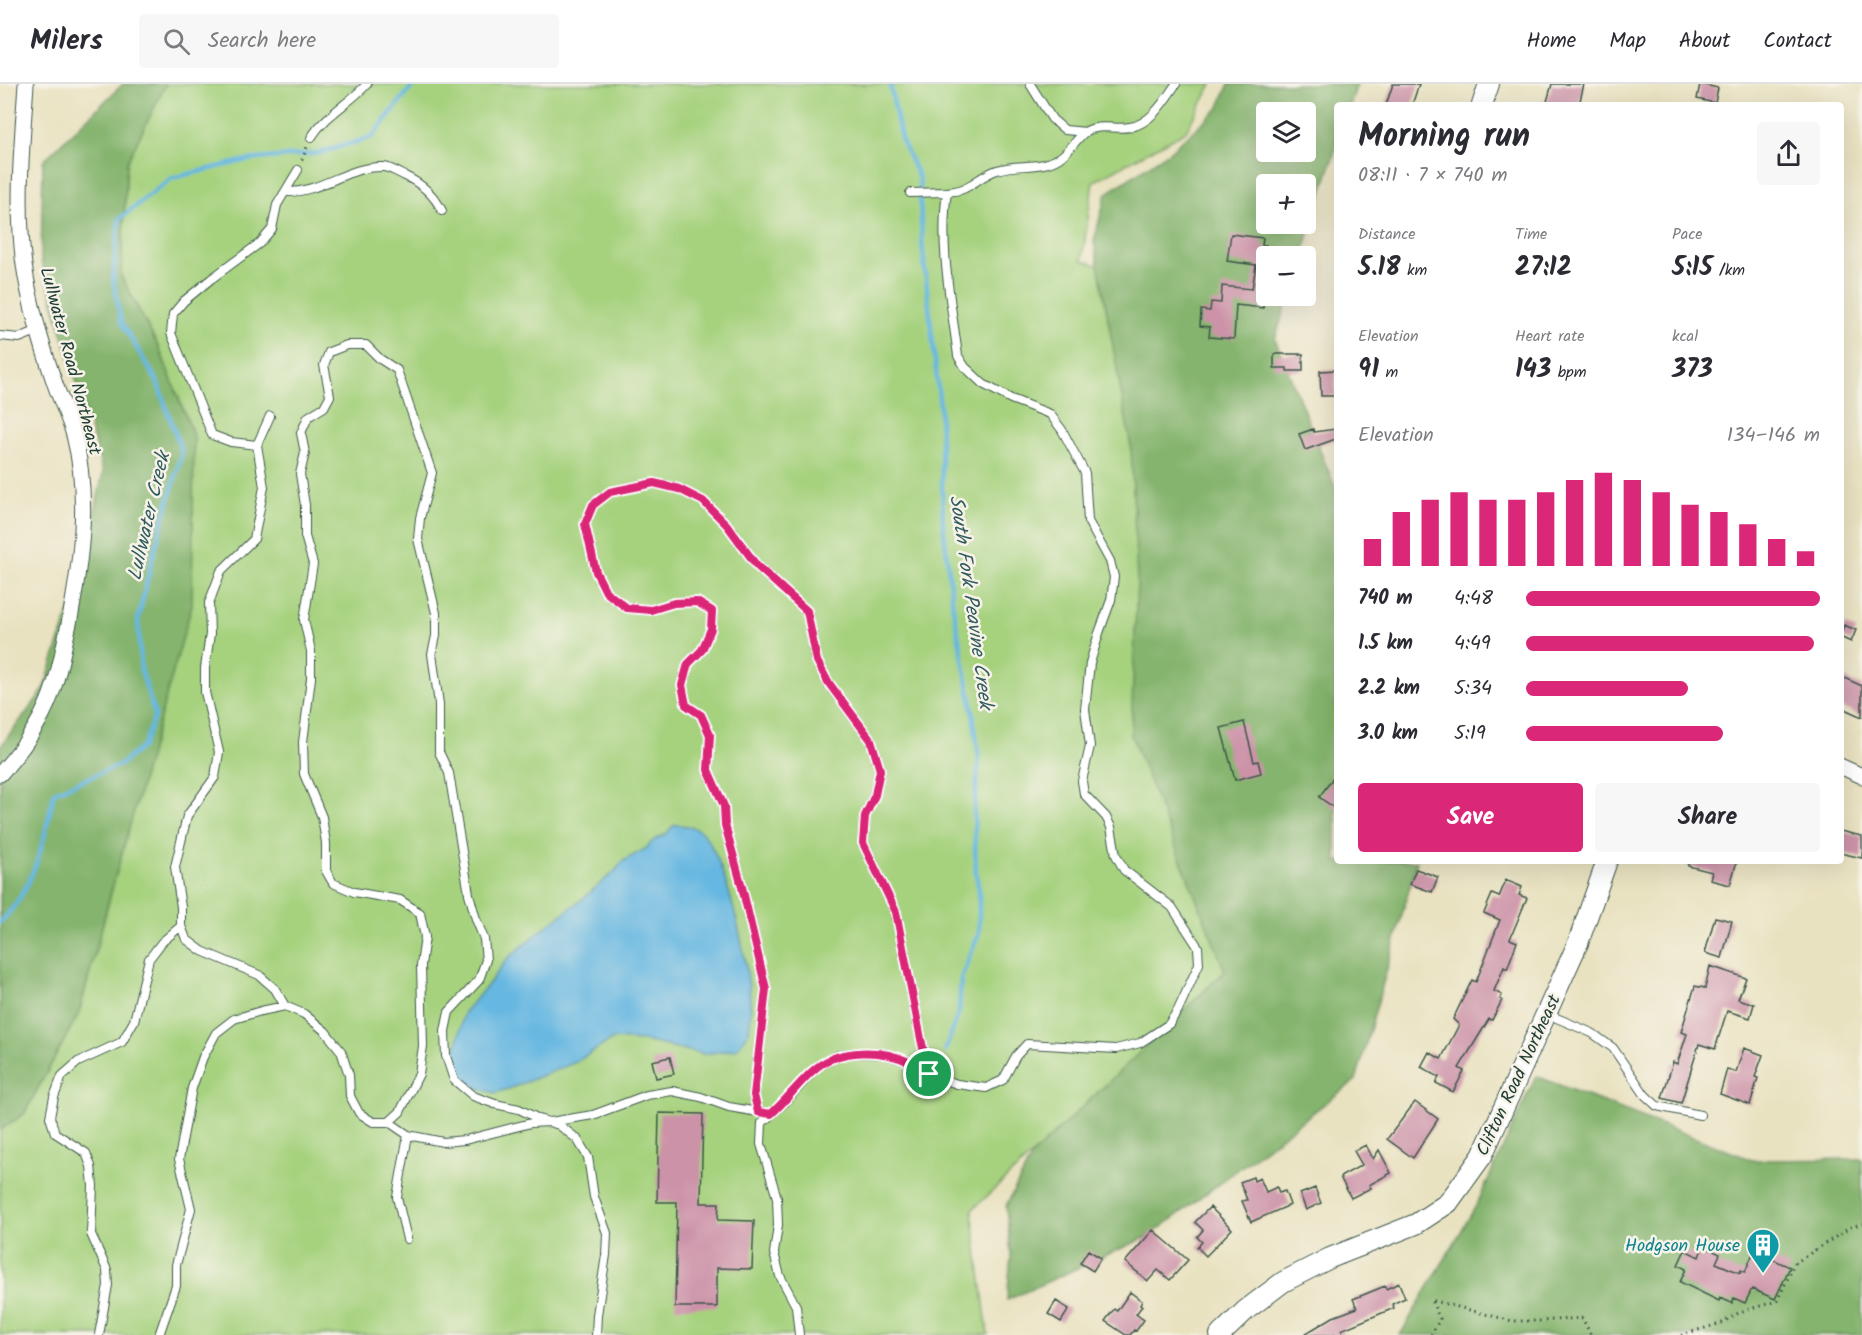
<!DOCTYPE html>
<meta charset="utf-8">
<style>
:root{--surface:#fff;--page:#f7f7f7;--text:#2b2b33;--muted:#7c7c81;--line:#e1e1e2;--accent:#db2777}
body{margin:0;font-family:Kalam,sans-serif;background:var(--page);color:var(--text);height:100vh;display:flex;flex-direction:column;font-size:22px;white-space:nowrap}
*{box-sizing:border-box;margin:0}
p{font-size:20px;color:var(--muted)}
.icon{flex:none;width:33px;height:33px;fill:none;stroke:currentColor;stroke-width:2;stroke-linecap:round;stroke-linejoin:round}
.map{position:relative;flex:1;overflow:hidden}
.details{position:absolute;left:1334px;top:18px;width:510px;height:762px;display:flex;flex-direction:column;background:var(--surface);border-radius:6px;box-shadow:0 6px 24px #0002}
.details>*{flex:none}
.controls{position:absolute;left:1256px;top:18px;display:grid;gap:12px}
.controls a{display:grid;place-items:center;width:60px;height:60px;border-radius:6px;background:var(--surface);box-shadow:0 6px 24px #0002;font-size:30px}
.pin{position:absolute;display:grid;place-items:center;width:51px;height:51px;color:#fff;margin:-26px;border:3px solid #fff;border-radius:50%;box-shadow:0 2px 6px #0007}
.round{display:grid;place-items:center;flex:none;width:63px;height:63px;border-radius:6px;background:var(--page)}
.overview{display:flex;align-items:center;justify-content:space-between;height:102px;padding:0 24px}
h1{font-size:33px;font-weight:700;line-height:45px}
.figures{display:grid;grid-template-columns:repeat(3,1fr);gap:9px;height:102px;padding:6px 24px}
.figures div{display:grid;align-content:center}
.figures b{font-size:26px;font-weight:700}
.figures small{font-size:16px;font-weight:400}
.figures p{font-size:16px}
.chart{height:168px;padding:12px 24px}
.chart p{display:flex;justify-content:space-between}
.chart svg{width:100%;height:108px;margin-top:6px;stroke:var(--accent);stroke-width:6}
.cta{display:flex;gap:12px;margin-top:auto;padding:12px 24px}
.cta a{flex:1;height:69px;border-radius:6px;background:var(--accent);color:#fff;font-size:24px;font-weight:700;line-height:69px;text-align:center}
.cta a+a{background:var(--page);color:var(--text)}
ul{padding:0 24px;list-style:none;font-size:20px}
li{display:grid;grid-template-columns:96px 72px 1fr;align-items:center;height:45px}
li i{height:15px;border-radius:8px;background:var(--accent)}
header{display:flex;align-items:center;gap:36px;box-sizing:border-box;height:84px;padding:0 30px;background:var(--surface);border-bottom:2px solid var(--line)}
header strong{font-size:28px}
nav{display:flex;gap:33px;margin-inline-start:auto;font-size:21px}
.search{width:420px;height:54px;background:var(--page);display:flex;align-items:center;gap:15px;box-sizing:border-box;padding:0 21px;border-radius:6px;color:var(--muted);font-size:22px}
.map>svg:first-child{display:block}
.green{fill:#a6d27e;stroke:#628859;stroke-width:1.5}
.forest{fill:#84b46d;stroke:#527850;stroke-width:1.5;fill-rule:evenodd}
.water{fill:#66b7e1;stroke:#427a8a;stroke-width:1.5}
.lines{fill:none;stroke-linecap:round;stroke-linejoin:round}
.stream{stroke:#66b7e1;stroke-width:4.5}
.building{fill:#cc92a8}
.service-casing{stroke:#3d5649;stroke-width:10}
.minor-casing{stroke:#3d5649;stroke-width:17}
.tertiary-casing{stroke:#3d5649;stroke-width:22}
.path{stroke:#3d5649;stroke-width:3;stroke-dasharray:1.5 4.5;stroke-linecap:butt}
.service{stroke:#fff;stroke-width:8}
.minor{stroke:#fff;stroke-width:15}
.tertiary{stroke:#fff;stroke-width:20}
.route-casing{stroke:#fff;stroke-width:12}
.route{stroke:#db2777;stroke-width:8}
.labels{text-anchor:middle;stroke-width:5;stroke-linejoin:round;paint-order:stroke}
.street-label{font-size:18px;fill:#1f3d34;stroke:#f7f3e8}
.culture-label{font-size:18px;fill:#0d838f;stroke:#f7f3e8;text-anchor:end}
.water-label{font-size:20px;font-style:italic;fill:#315c5f;stroke:#f7f3e8}
</style>
<header>
<strong>Milers</strong>
<div class="search"><svg class="icon" aria-label="search" viewBox="0 0 24 24"><circle cx="10" cy="10" r="6"/><path d="M15 15l6 6"/></svg>Search here</div>
<nav><a>Home</a><a>Map</a><a>About</a><a>Contact</a></nav>
</header>
<div class="map">
<svg width="1862" height="1251" viewBox="0 0 1862 1251">
<rect width="100%" height="100%" fill="#f7f3e8"/>
<filter id="ink" filterUnits="userSpaceOnUse"><feTurbulence type="fractalNoise" baseFrequency=".0167" numOctaves="2"/><feDisplacementMap in="SourceGraphic" scale="12" xChannelSelector="R" yChannelSelector="G"/><feConvolveMatrix kernelMatrix="1 2 1 2 8 2 1 2 1" color-interpolation-filters="sRGB"/></filter>
<filter id="wash" filterUnits="userSpaceOnUse"><feTurbulence type="fractalNoise" baseFrequency=".008" numOctaves="4" result="noise"/><feDisplacementMap in="SourceGraphic" scale="24" xChannelSelector="R" yChannelSelector="G"/><feGaussianBlur stdDeviation="1.35" result="paint"/><feColorMatrix in="noise" values="0 0 0 0 0 0 0 0 0 0 0 0 0 0 0 0 0 1.4 0 .05"/><feComposite in="paint" operator="in"/></filter>
<g filter="url(#wash)">
<rect width="100%" height="100%" fill="#e9e2c1"/>
<path class="green" d="M 166,0 L 1212,0 L 1186,47 L 1093,98 L 1082,176 L 1159,203 L 1343,878 L 1158,1122 L 1033,1070 L 972,1126 L 988,1251 L 0,1251 L 0,1046 L 24,1030 L 79,929 L 112,805 L 194,353 L 159,264 L 121,192 L 127,78 Z"/>
<path class="forest" d="M 123,0 L 166,0 L 127,78 L 121,192 L 159,264 L 194,353 L 192,521 L 112,805 L 79,929 L 24,1030 L 0,1046 L 0,663 L 43,607 L 83,487 L 103,388 L 41,177 L 43,77 Z
M 1229,0 L 1357,0 L 1350,21 L 1336,21 L 1336,64 L 1302,172 L 1266,172 L 1266,212 L 1289,212 L 1275,255 L 1336,406 L 1336,777 L 1417,777 L 1356,996 L 1151,1151 L 1007,1216 L 1011,1172 L 1006,1122 L 1033,1070 L 1225,887 L 1131,651 L 1137,496 L 1131,363 L 1094,157 L 1106,110 L 1169,68 L 1218,25 ZM 1266,28 L 1305,28 L 1305,68 L 1266,68 ZM 1266,100 L 1305,100 L 1305,140 L 1266,140 Z
M 1536,992 L 1752,1076 L 1862,1075 L 1862,1251 L 1400,1251 L 1476,1122 Z"/>
<path class="water" d="M 674,741 C 685,741 697,742 704,751 C 728,778 758,911 749,946 C 748,953 741,959 736,965 L 704,970 L 643,957 L 613,955 L 576,978 L 511,1004 L 495,1009 L 480,1005 L 466,998 L 457,984 L 455,968 L 464,928 L 487,902 L 508,874 L 549,840 L 580,817 L 615,787 L 623,777 L 645,765 L 654,756 L 666,750 Z"/>
<g class="lines">
<path class="stream" d="M 890,0 L 901,55 L 919,94 L 922,158 L 940,324 L 943,438 L 953,524 L 972,622 L 979,675 L 974,727 L 976,790 L 979,806 L 979,849 L 961,894 L 959,927 L 945,967
M 0,838 C 35,805 45,754 54,708 L 120,681 L 143,662 L 155,631 L 141,586 L 138,535 L 152,476 L 182,369 L 157,297 L 121,238 L 113,195 L 119,135 L 172,94 L 247,76 L 319,69 L 372,53 L 414,0"/>
</g>
<g id="blocks">
<path class="building" d="M 1393,0 L 1419,0 L 1412,21 L 1386,21 Z
M 1552,0 L 1584,0 L 1579,21 L 1546,21 Z
M 1700,0 L 1718,4 L 1715,19 L 1697,15 Z
M 1231,150 L 1263,154 L 1262,161 L 1266,161 L 1266,191 L 1263,224 L 1236,221 L 1234,255 L 1209,253 L 1210,243 L 1200,242 L 1201,226 L 1210,227 L 1211,218 L 1221,219 L 1222,202 L 1252,205 L 1256,181 L 1227,177 Z
M 1274,270 L 1303,270 L 1303,287 L 1287,287 L 1287,284 L 1274,284 Z
M 1336,286 L 1336,312 L 1321,312 L 1320,287 Z
M 1313,345 L 1314,348 L 1336,345 L 1336,355 L 1305,366 L 1299,350 Z
M 1844,541 L 1856,546 L 1851,558 L 1840,553 Z
M 1840,592 L 1862,602 L 1862,633 L 1840,623 Z
M 1244,638 L 1254,678 L 1258,677 L 1261,689 L 1235,696 L 1221,644 Z
M 1336,690 L 1336,725 L 1319,713 Z
M 1840,747 L 1862,752 L 1862,774 L 1840,769 Z
M 1688,777 L 1737,777 L 1730,801 L 1710,796 L 1712,788 L 1688,782 Z
M 1416,785 L 1438,793 L 1432,808 L 1410,800 Z
M 1506,796 L 1522,803 L 1519,811 L 1527,814 L 1510,855 L 1517,858 L 1507,885 L 1504,883 L 1494,907 L 1502,911 L 1500,915 L 1502,916 L 1492,936 L 1489,935 L 1459,984 L 1464,987 L 1453,1008 L 1436,999 L 1439,993 L 1421,983 L 1429,968 L 1441,975 L 1459,941 L 1453,935 L 1472,896 L 1476,898 L 1500,836 L 1484,829 L 1492,810 L 1499,813 Z
M 1715,833 L 1732,837 L 1722,874 L 1705,869 Z
M 1710,882 L 1746,894 L 1738,915 L 1754,920 L 1750,934 L 1727,927 L 1715,965 L 1699,960 L 1681,1019 L 1662,1014 L 1673,978 L 1677,980 L 1687,950 L 1681,948 L 1695,902 L 1705,904 Z
M 1744,964 L 1763,971 L 1755,993 L 1758,994 L 1750,1021 L 1720,1010 L 1727,985 L 1736,988 Z
M 670,973 L 674,990 L 656,994 L 652,977 Z
M 1415,1018 L 1438,1035 L 1413,1074 L 1387,1055 Z
M 659,1029 L 703,1030 L 701,1119 L 719,1119 L 718,1136 L 754,1137 L 752,1185 L 717,1184 L 717,1223 L 675,1223 L 677,1118 L 657,1118 Z
M 1366,1061 L 1373,1075 L 1379,1066 L 1391,1089 L 1369,1101 L 1371,1104 L 1351,1114 L 1340,1093 L 1362,1081 L 1354,1067 Z
M 1253,1093 L 1254,1097 L 1260,1094 L 1266,1108 L 1277,1103 L 1279,1109 L 1285,1107 L 1290,1121 L 1251,1138 L 1242,1117 L 1247,1116 L 1240,1098 Z
M 1315,1104 L 1321,1119 L 1306,1126 L 1300,1110 Z
M 1210,1123 L 1232,1145 L 1206,1172 L 1197,1163 L 1202,1158 L 1197,1153 L 1203,1146 L 1195,1138 Z
M 1153,1146 L 1188,1176 L 1170,1196 L 1158,1186 L 1148,1197 L 1125,1178 Z
M 1703,1162 L 1720,1170 L 1716,1179 L 1740,1189 L 1741,1186 L 1745,1188 L 1754,1167 L 1790,1183 L 1775,1215 L 1752,1205 L 1745,1219 L 1734,1214 L 1732,1219 L 1720,1214 L 1719,1217 L 1680,1198 L 1686,1185 L 1678,1181 L 1685,1166 L 1699,1173 Z
M 1088,1166 L 1101,1174 L 1093,1187 L 1080,1179 Z
M 1399,1199 L 1405,1214 L 1392,1220 L 1394,1224 L 1341,1246 L 1344,1251 L 1303,1251 L 1333,1233 L 1357,1224 L 1353,1215 L 1385,1202 L 1386,1205 Z
M 1130,1208 L 1142,1217 L 1140,1221 L 1142,1222 L 1136,1230 L 1144,1236 L 1136,1247 L 1134,1246 L 1130,1251 L 1126,1251 L 1105,1237 L 1114,1225 L 1117,1227 Z
M 1056,1217 L 1069,1225 L 1061,1238 L 1048,1230 Z"/>
</g>
</g>
<g filter="url(#ink)">
<use href="#blocks" fill-opacity="0" stroke="#3d5649" stroke-width="1.5"/>
<g class="lines">
<defs>
<path id="service" d="M 1030,0 L 1052,35 L 1065,46 L 1086,48
M 311,54 C 325,31 349,20 367,0
M 285,108 C 322,109 348,81 384,83 C 391,84 399,89 405,92 C 422,100 434,110 442,127
M 910,109 L 947,108
M 0,252 L 19,254 L 39,246
M 257,361 L 270,332
M 181,842 L 186,855 L 202,867 L 259,891 L 275,905 L 285,922
M 1547,930 L 1592,949 L 1613,964 L 1645,1011 L 1657,1022 L 1700,1031
M 771,1030 L 758,1028 L 754,1011 L 766,905 L 742,803 L 725,741 L 724,722 L 708,686 L 710,651 L 701,631 L 686,621 L 682,601 L 688,580 L 702,566 L 711,545 L 712,527 L 697,518 L 674,519 L 651,526 L 627,524 L 606,508 L 596,488 L 585,440 L 593,421 L 610,408 L 627,404 L 654,399 L 679,405 L 703,417 L 727,441 L 757,482 L 807,527 L 817,577 L 828,599 L 871,656 L 880,686 L 875,710 L 865,732 L 863,759 L 896,828 L 921,955 L 929,990
M 389,1038 L 408,1051
M 407,1155 L 397,1113 L 408,1051 L 443,1058 L 465,1056 L 531,1039 L 550,1038 L 593,1031 L 647,1011 L 672,1007 L 701,1013 L 729,1023 L 758,1028
M 99,1251 L 108,1201 L 107,1186 L 91,1150 L 93,1102 L 91,1082 L 86,1069 L 55,1049 L 50,1033 L 54,1013 L 62,992 L 78,978 L 122,958 L 134,937 L 149,875 L 162,858 L 181,842 L 181,823 L 175,783 L 187,732 L 215,693 L 219,668 L 205,608 L 205,584 L 210,550 L 209,519 L 221,487 L 254,455 L 264,403 L 257,361 L 231,358 L 212,351 L 171,249 L 173,230 L 184,217 L 211,195 L 260,159 L 272,145 L 277,121 L 298,86
M 159,1251 L 176,1202 L 176,1181 L 191,1125 L 179,1075 L 192,1004 L 203,973 L 216,949 L 234,935 L 261,927 L 285,922 L 304,930 L 325,947 L 341,967 L 349,991 L 350,1012 L 359,1029 L 373,1038 L 389,1038 L 400,1028 L 419,990 L 423,962 L 421,881 L 425,853 L 420,829 L 400,816 L 354,808 L 333,799 L 326,787 L 326,759 L 322,733 L 304,690 L 303,658 L 311,594 L 311,567 L 304,536 L 313,480 L 305,452 L 305,421 L 300,390 L 305,369 L 301,349 L 308,333 L 324,323 L 330,312 L 324,281 L 329,268 L 347,261 L 366,261 L 380,275 L 397,286 L 432,389 L 420,434 L 418,455 L 436,529 L 436,552 L 432,570 L 439,620 L 439,668 L 449,689 L 469,810 L 476,835 L 484,855 L 486,876 L 479,896 L 449,928 L 445,947 L 446,972 L 454,996 L 473,1012 L 495,1020 L 519,1025 L 539,1035 L 559,1041 L 577,1055 L 588,1073 L 594,1113 L 607,1149 L 606,1171 L 597,1231 L 596,1251
M 799,1251 L 796,1222 L 780,1192 L 774,1169 L 778,1141 L 777,1114 L 761,1060 L 762,1039 L 786,1017 L 817,983 L 839,971 L 858,969 L 885,970 L 909,978 L 929,990 L 957,1000 L 986,1004 L 1003,996 L 1016,972 L 1027,960 L 1116,965 L 1140,959 L 1169,940 L 1178,926 L 1199,880 L 1198,863 L 1172,823 L 1124,786 L 1116,771 L 1111,743 L 1106,733 L 1084,710 L 1082,697 L 1090,662 L 1085,625 L 1090,579 L 1099,549 L 1111,516 L 1114,493 L 1110,477 L 1088,437 L 1085,389 L 1062,346 L 1050,330 L 1011,315 L 983,300 L 965,283 L 958,272 C 951,217 939,163 947,108 C 953,107 960,107 965,104 C 976,98 985,90 997,86 C 1017,79 1040,86 1059,74 C 1070,67 1077,54 1085,48 C 1099,39 1116,46 1130,43 C 1151,40 1165,16 1176,0"/>
<path id="minor" d="M 1840,682 L 1862,692
M 0,690 C 23,665 44,634 54,602 C 61,582 64,560 69,540 C 81,477 90,414 74,351 C 69,334 61,317 55,300 C 42,262 30,221 24,181 C 16,121 22,60 26,0"/>
<path id="tertiary" d="M 1482,21 L 1489,0
M 1220,1251 L 1246,1226 L 1283,1198 L 1330,1174 L 1416,1140 L 1448,1119 L 1482,1072 L 1578,859 L 1607,777"/>
</defs>
<use href="#service" class="service-casing"/>
<use href="#minor" class="minor-casing"/>
<use href="#tertiary" class="tertiary-casing"/>
<path class="path" d="M 302,76 L 307,63
M 1431,1251 L 1440,1235 L 1431,1216 L 1512,1237 L 1540,1237 L 1582,1234 L 1591,1251
M 1681,1251 L 1722,1239 L 1740,1228 L 1777,1217 L 1795,1179 L 1851,1143 L 1862,1140"/>
<use href="#service" class="service"/>
<use href="#minor" class="minor"/>
<use href="#tertiary" class="tertiary"/>
</g>
</g>
<g class="lines" filter="url(#ink)">
<defs>
<path id="route" d="M 654,399 L 679,405 L 703,417 L 727,441 L 757,482 L 807,527 L 817,577 L 828,598 L 871,656 L 880,686 L 875,711 L 865,732 L 863,759 L 896,828 L 921,955 L 929,990 C 923,986 916,981 909,978 C 882,965 841,964 816,984 C 800,997 787,1016 771,1030 L 758,1028 L 754,1011 L 766,905 L 742,803 L 725,741 L 724,722 L 708,686 L 710,651 L 701,631 L 686,621 L 682,601 L 688,580 L 702,566 L 711,545 L 712,527 L 697,518 L 674,519 L 651,526 L 627,524 L 606,508 L 596,488 L 585,440 L 593,421 L 610,408 Z"/>
</defs>
<use href="#route" class="route-casing"/>
<use href="#route" class="route"/>
</g>
<defs>
<symbol id="building-pin" viewBox="-11 -11 22 30"><path d="M0 17L-7.5 6A9.5 9.5 0 1 1 7.5 6Z" fill="#0f9aa8" stroke="#f7f3e8"/><path d="M-4-6H4V6H1V3H-1V6H-4ZM-2.5-4.3h1.7v1.8h-1.7ZM.8-4.3h1.7v1.8H.8ZM-2.5-1h1.7V.8h-1.7ZM.8-1h1.7V.8H.8Z" fill="#fff"/></symbol>
</defs>
<g fill-rule="evenodd">
<use href="#building-pin" x="1744" y="1142" width="38" height="52"/>
</g>
<g class="labels">
<g class="street-label">
<text transform="translate(71 277) rotate(75)" y="6">Lullwater Road Northeast</text>
<text transform="translate(1518 991) rotate(-65)" y="6">Clifton Road Northeast</text>
</g>
<g class="culture-label">
<text x="1740" y="1167">Hodgson House</text>
</g>
<g class="water-label">
<text transform="translate(148 432) rotate(-77)" y="7">Lullwater Creek</text>
<text transform="translate(972 518) rotate(82)" y="7">South Fork Peavine Creek</text>
</g>
</g>
</svg>
<div class="controls">
<a><svg class="icon" aria-label="layers" viewBox="0 0 24 24"><path d="M12 4l9 5-9 5-9-5zM3 14l9 5 9-5"/></svg></a>
<a>+</a>
<a>−</a>
</div>
<div class="pin" style="left:929px;top:990px;background:#1e9e55"><svg class="icon" aria-label="arrive" viewBox="0 0 24 24"><path d="M6 21V4h12l-3 4 3 4H6"/></svg></div>
<section class="details">
<div class="overview"><div><h1>Morning run</h1><p>08:11 · 7 × 740 m</p></div><a class="round"><svg class="icon" aria-label="share" viewBox="0 0 24 24"><path d="M12 15V3M7 8l5-5 5 5M5 13v7h14v-7"/></svg></a></div>
<div class="figures">
<div><p>Distance</p><b>5.18<small> km</small></b></div>
<div><p>Time</p><b>27:12</b></div>
<div><p>Pace</p><b>5:15<small> /km</small></b></div>
</div>
<div class="figures">
<div><p>Elevation</p><b>91<small> m</small></b></div>
<div><p>Heart rate</p><b>143<small> bpm</small></b></div>
<div><p>kcal</p><b>373</b></div>
</div>
<div class="chart"><p><span>Elevation</span>134–146 m</p>
<svg viewBox="0 0 160 44" preserveAspectRatio="none"><path d="M5 44V33M15 44V22M25 44V17M35 44V14M45 44V17M55 44V17M65 44V14M75 44V9M85 44V6M95 44V9M105 44V14M115 44V19M125 44V22M135 44V27M145 44V33M155 44V38"/></svg>
</div>
<ul>
<li><b>740 m</b>4:48<i style="width:100%"></i></li>
<li><b>1.5 km</b>4:49<i style="width:98%"></i></li>
<li><b>2.2 km</b>5:34<i style="width:55%"></i></li>
<li><b>3.0 km</b>5:19<i style="width:67%"></i></li>
</ul>
<div class="cta"><a>Save</a><a>Share</a></div>
</section>
</div>
